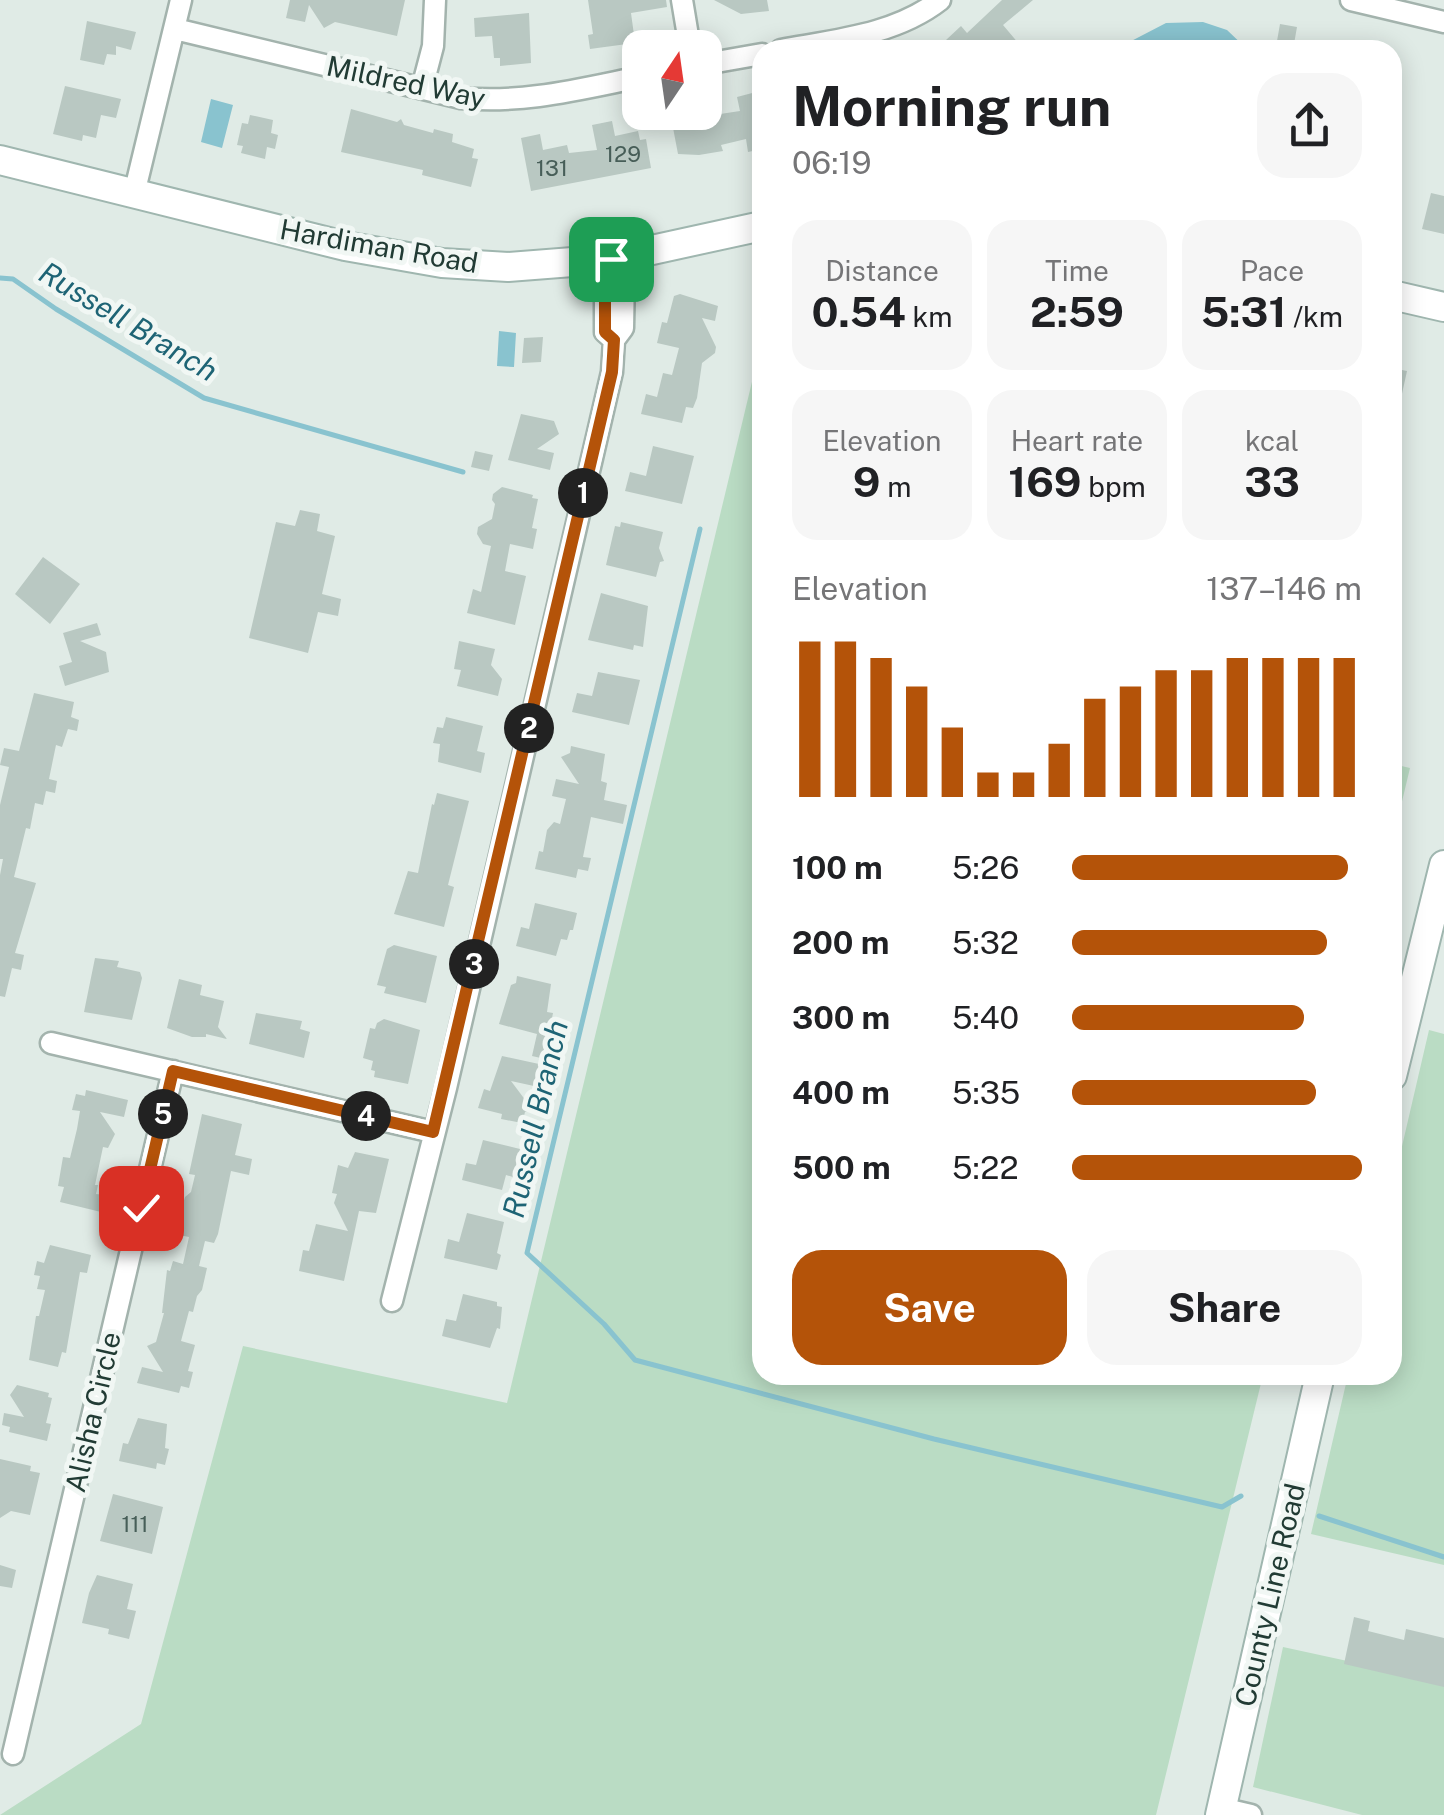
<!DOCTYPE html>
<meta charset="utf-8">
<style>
:root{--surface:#fff;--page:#f6f6f6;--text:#202124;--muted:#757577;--accent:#b45309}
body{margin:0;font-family:"Public Sans",sans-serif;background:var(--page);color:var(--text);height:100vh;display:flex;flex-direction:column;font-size:38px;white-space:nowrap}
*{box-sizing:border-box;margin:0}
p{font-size:32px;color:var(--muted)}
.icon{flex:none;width:55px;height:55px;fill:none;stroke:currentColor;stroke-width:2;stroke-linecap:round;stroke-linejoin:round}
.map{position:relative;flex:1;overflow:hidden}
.side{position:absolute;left:752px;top:40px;width:650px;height:1345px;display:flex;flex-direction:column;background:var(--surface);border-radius:30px;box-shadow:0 5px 25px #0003}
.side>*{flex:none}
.needle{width:65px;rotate:13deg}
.buttons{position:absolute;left:622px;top:30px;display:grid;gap:20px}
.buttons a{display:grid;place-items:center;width:100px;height:100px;border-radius:20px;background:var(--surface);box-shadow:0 5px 25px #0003;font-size:50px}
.pin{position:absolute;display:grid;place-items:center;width:85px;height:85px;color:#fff;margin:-42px;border-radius:20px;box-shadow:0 5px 15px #0006}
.km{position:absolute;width:50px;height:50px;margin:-25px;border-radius:50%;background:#222;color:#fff;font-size:28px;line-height:50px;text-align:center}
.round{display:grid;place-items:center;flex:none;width:105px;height:105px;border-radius:30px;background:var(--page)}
.headline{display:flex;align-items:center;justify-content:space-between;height:170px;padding:0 40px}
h1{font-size:55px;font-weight:700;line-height:75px}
.metrics{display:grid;grid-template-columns:repeat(3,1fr);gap:15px;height:170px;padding:10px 40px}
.metrics div{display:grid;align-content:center;border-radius:25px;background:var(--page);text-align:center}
.metrics b{font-size:42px;font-weight:700}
.metrics small{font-size:28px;font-weight:400}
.metrics p{font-size:28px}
.chart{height:280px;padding:20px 40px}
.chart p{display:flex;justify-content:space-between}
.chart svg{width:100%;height:180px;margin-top:10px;stroke:var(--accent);stroke-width:6}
.primary-button{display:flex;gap:20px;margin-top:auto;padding:20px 40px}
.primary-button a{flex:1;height:115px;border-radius:30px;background:var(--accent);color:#fff;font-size:40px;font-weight:700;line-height:115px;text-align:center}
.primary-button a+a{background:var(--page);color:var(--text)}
ul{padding:0 40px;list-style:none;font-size:32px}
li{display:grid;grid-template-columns:160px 120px 1fr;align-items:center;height:75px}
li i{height:25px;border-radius:12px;background:var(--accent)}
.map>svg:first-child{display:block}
.green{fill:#badcc4}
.water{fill:#89c3cf}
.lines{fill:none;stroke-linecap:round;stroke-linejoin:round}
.stream{stroke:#89c3cf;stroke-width:5}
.building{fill:#b9c8c2}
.street-casing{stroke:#a3b3ad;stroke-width:25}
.secondary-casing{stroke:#9fb6af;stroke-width:32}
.street{stroke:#fff;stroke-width:20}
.secondary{stroke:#fff;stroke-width:28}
.route-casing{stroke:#fff;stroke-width:20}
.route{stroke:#b45309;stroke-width:12}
.labels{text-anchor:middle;stroke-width:10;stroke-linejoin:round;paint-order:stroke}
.number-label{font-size:22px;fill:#475e58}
.street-label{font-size:28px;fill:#213b34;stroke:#f1f7f4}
.water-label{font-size:30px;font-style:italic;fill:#1e6475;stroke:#f1f7f4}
</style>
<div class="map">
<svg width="1444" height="1815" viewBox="0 0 1444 1815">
<rect width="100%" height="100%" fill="#e0ebe6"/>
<path class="green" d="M 762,340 L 762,1375 L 1263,1375 L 1156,1815 L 0,1815 L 141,1724 L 243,1346 L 507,1403 Z
M 1393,764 L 1410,768 L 1393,839 L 1392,764 Z
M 1429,1030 L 1444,1034 L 1444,1565 L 1311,1534 L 1348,1375 L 1392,1375 L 1393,1185 Z
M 1283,1647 L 1444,1682 L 1444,1815 L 1362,1815 L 1253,1787 Z"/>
<path class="water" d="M 1203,22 L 1227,30 L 1248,50 L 1114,50 L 1166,23 Z
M 211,99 L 233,105 L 222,148 L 201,142 Z
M 499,331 L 516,333 L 514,367 L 497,366 Z"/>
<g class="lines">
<path class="stream" d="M 0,278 L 13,279 L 56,309 L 204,398 L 463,472
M 700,529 L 527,1253 L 604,1324 L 635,1360 L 934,1439 L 1222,1507 L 1241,1496
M 1319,1516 L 1444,1557"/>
</g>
<path class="building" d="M 290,0 L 405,0 L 397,36 L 335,22 L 324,28 L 309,5 L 305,22 L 286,18 Z
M 588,0 L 666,0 L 667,7 L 631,13 L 634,35 L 627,36 L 627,44 L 590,49 L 588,35 L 593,34 Z
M 714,0 L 767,0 L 769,11 L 741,14 Z
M 1002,0 L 1033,0 L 1003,25 L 1024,50 L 956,50 L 946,40 L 961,26 L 967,33 Z
M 529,13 L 531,63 L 500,66 L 500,58 L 494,58 L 492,36 L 475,37 L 474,18 Z
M 87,21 L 136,32 L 131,50 L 116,46 L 116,55 L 107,54 L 104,65 L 80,60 Z
M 1280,24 L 1297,27 L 1294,44 L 1277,41 Z
M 65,86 L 121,99 L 116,118 L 101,115 L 96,138 L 83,135 L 82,141 L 53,134 Z
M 756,92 L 759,108 L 762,108 L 762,149 L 748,152 L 746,139 L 721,145 L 723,151 L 699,155 L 678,154 L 670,112 L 706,111 L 707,116 L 740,111 L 737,97 Z
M 351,109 L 397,122 L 401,119 L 404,125 L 433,133 L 434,129 L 453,134 L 452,142 L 474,149 L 472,158 L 478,159 L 471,187 L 422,175 L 423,170 L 341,152 Z
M 250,115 L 273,120 L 271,133 L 278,135 L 275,149 L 267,147 L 265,159 L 241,153 L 243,146 L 237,145 L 242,123 L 248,124 Z
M 612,121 L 615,136 L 638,131 L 640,140 L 646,139 L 651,168 L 531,191 L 521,138 L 540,134 L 543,150 L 567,145 L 569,153 L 597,150 L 592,125 Z
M 1431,193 L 1444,196 L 1444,234 L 1422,229 Z
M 680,294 L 718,306 L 715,321 L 702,318 L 716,347 L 715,353 L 702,363 L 697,398 L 693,408 L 686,407 L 682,423 L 641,414 L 646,394 L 657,397 L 663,373 L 672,375 L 679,348 L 657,343 L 662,322 L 667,323 L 674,296 Z
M 543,337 L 541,362 L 522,363 L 524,338 Z
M 1392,368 L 1407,371 L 1398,412 L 1392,411 Z
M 521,414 L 554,421 L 559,434 L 537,449 L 554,453 L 550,470 L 508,460 Z
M 653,446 L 694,456 L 682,504 L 625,491 L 630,472 L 646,476 Z
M 475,451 L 493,455 L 489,471 L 471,467 Z
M 502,487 L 533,495 L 532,498 L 538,499 L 532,528 L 537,529 L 533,549 L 510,544 L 505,571 L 526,576 L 515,625 L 467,613 L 473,589 L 481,592 L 491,546 L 483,544 L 477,534 L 478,527 L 492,519 L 495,504 L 492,500 L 493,494 Z
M 300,510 L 320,514 L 317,531 L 335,536 L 322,594 L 341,599 L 338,616 L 318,612 L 308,653 L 249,638 L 276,522 L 295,526 Z
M 621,522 L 663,532 L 659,548 L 664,561 L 660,562 L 656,577 L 606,565 L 615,526 L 620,527 Z
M 43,557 L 80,584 L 50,624 L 15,594 Z
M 601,593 L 648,606 L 643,647 L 634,645 L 633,650 L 588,640 Z
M 97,623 L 101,635 L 80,641 L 106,652 L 109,672 L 65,686 L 59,666 L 72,662 L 63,633 Z
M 459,641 L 495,649 L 491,665 L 502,679 L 498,696 L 457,686 L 461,670 L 454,669 Z
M 598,672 L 640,680 L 629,725 L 572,712 L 577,693 L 592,696 Z
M 34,693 L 74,702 L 71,717 L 79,720 L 77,731 L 68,729 L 62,747 L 56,745 L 49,779 L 57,781 L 55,793 L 46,791 L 43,805 L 35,803 L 30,829 L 26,828 L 14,877 L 36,883 L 15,953 L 24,955 L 21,970 L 12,968 L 5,997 L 0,996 L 0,875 L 3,859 L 0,859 L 0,805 L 9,767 L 0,765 L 4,748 L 19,751 Z
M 446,717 L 483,726 L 477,751 L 485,753 L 481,773 L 438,762 L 440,744 L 433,743 L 437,727 L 443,728 Z
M 571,746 L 605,754 L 601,781 L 607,783 L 604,800 L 627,805 L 623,824 L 591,817 L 583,857 L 591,858 L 588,871 L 578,869 L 576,878 L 535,869 L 539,851 L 543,852 L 547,830 L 554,822 L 560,824 L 566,799 L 552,796 L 556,779 L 579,784 L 561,757 L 570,753 Z
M 437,793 L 469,801 L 448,885 L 454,887 L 444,927 L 394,914 L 408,871 L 418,873 L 432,804 L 434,805 Z
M 535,903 L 577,913 L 573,930 L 570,930 L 567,940 L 561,939 L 556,956 L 516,946 L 521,927 L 529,929 Z
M 394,945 L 437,956 L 426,1003 L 384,993 L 386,987 L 377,985 L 387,949 Z
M 95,958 L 119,961 L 117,967 L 140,972 L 142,978 L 132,1020 L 84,1012 Z
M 517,976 L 551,984 L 547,1012 L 553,1013 L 547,1044 L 557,1046 L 554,1061 L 532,1056 L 537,1034 L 499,1024 L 511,985 L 516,983 Z
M 179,979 L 202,985 L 200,995 L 224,1001 L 218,1027 L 227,1039 L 206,1034 L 206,1037 L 192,1037 L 167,1028 Z
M 256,1013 L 302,1021 L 300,1029 L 310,1032 L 304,1058 L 249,1044 Z
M 384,1019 L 420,1030 L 408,1084 L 374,1077 L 375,1071 L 371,1070 L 373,1061 L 363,1058 L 370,1028 L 375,1029 L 377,1023 Z
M 502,1056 L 539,1064 L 534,1086 L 511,1081 L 532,1109 L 525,1112 L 522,1123 L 501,1119 L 502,1114 L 478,1108 L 484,1089 L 490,1091 Z
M 86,1090 L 128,1100 L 124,1117 L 100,1112 L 115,1134 L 108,1148 L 103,1147 L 95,1185 L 98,1185 L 96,1194 L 105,1195 L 101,1212 L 60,1202 L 64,1187 L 58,1186 L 63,1157 L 70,1158 L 77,1129 L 80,1111 L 72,1110 L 76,1094 L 85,1096 Z
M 202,1114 L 242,1124 L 235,1155 L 252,1159 L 249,1175 L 231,1171 L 218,1234 L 214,1243 L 205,1241 L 199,1266 L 207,1268 L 202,1290 L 197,1296 L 193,1312 L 189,1311 L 181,1341 L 195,1345 L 188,1371 L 193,1372 L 189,1388 L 181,1386 L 179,1393 L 137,1383 L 142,1367 L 163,1372 L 147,1346 L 156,1342 L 164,1313 L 162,1313 L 167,1270 L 170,1271 L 173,1261 L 183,1264 L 189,1237 L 174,1234 L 185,1197 L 191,1192 L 195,1175 L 189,1174 Z
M 483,1140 L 520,1149 L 513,1177 L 506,1175 L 502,1190 L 462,1180 L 466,1163 L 476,1165 Z
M 355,1152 L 389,1159 L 376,1213 L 359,1211 L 344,1281 L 299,1271 L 303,1250 L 309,1251 L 316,1224 L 348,1231 L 334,1203 L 337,1194 L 332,1193 L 338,1165 L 348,1168 Z
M 467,1213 L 504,1222 L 497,1253 L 501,1255 L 497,1270 L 444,1258 L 448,1239 L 459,1242 Z
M 50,1245 L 91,1255 L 87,1273 L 80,1272 L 66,1353 L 62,1352 L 58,1367 L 29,1360 L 36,1316 L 39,1316 L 45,1290 L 37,1289 L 40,1276 L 34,1275 L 37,1261 L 44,1263 Z
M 463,1294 L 497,1302 L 497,1306 L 502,1307 L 500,1329 L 497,1328 L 490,1348 L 442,1336 L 446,1319 L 456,1321 Z
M 17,1385 L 49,1393 L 48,1397 L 52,1398 L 46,1423 L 51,1424 L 47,1441 L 9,1432 L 10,1427 L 2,1425 L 4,1413 L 24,1417 L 10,1395 Z
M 138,1418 L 167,1424 L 165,1448 L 169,1449 L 165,1465 L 157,1463 L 156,1469 L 119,1461 L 123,1443 L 128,1444 Z
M 0,1459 L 31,1466 L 30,1471 L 40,1473 L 30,1515 L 11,1511 L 0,1518 Z
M 113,1494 L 163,1507 L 152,1554 L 100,1541 Z
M 0,1565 L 16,1570 L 12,1588 L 0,1586 Z
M 97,1575 L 133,1584 L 127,1609 L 136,1611 L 129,1639 L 108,1634 L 109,1629 L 82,1623 L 89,1593 Z
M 1354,1617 L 1370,1621 L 1368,1631 L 1404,1640 L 1406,1629 L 1444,1638 L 1444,1687 L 1344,1664 Z"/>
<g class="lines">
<defs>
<path id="street" d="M 682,0 L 690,48
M 1351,0 L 1444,22
M 175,29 L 461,98 C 523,104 580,89 640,77
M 781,50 C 835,40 895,35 940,0
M 705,64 L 762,54
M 422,88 L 433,46 L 435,0
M 134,194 L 181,0
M 611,259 L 605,277 L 605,332 L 614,340
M 51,1043 L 433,1132
M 392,1301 L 446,1088 L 612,372 L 614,340 L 623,328 L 624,276 L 611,259
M 13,1754 L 173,1071
M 1221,1808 L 1251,1815"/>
<path id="secondary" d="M 0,160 L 345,246 L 442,263 L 508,267 L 611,259 L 762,226
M 1392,295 L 1444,307
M 1392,1076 L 1444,865
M 1220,1815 L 1320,1375"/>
</defs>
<use href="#street" class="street-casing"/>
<use href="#secondary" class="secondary-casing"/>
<use href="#street" class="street"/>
<use href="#secondary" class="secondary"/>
</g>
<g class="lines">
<defs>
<path id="route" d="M 141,1208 L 173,1071 L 433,1132 L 612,372 L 614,340 L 605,332 L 605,277 L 611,259"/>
</defs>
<use href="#route" class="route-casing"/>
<use href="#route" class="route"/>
</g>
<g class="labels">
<g class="number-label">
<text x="623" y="162">129</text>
<text x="552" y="176">131</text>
<text x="135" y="1532">111</text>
</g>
<g class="street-label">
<text transform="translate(406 82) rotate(12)" y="10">Mildred Way</text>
<text transform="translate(379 246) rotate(10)" y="10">Hardiman Road</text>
<text transform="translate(93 1412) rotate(-77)" y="10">Alisha Circle</text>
<text transform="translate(1270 1595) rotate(-77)" y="10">County Line Road</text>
</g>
<g class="water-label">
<text transform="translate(128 322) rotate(31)" y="10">Russell Branch</text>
<text transform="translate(536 1119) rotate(-77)" y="10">Russell Branch</text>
</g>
</g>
</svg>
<div class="buttons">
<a><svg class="needle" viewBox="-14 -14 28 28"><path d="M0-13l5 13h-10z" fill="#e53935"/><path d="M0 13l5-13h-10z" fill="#757577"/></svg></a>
</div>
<div class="pin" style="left:611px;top:259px;background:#1e9e55"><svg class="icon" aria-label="arrive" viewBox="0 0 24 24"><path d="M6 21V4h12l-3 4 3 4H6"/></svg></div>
<div class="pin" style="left:141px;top:1208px;background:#d93025"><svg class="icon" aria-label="check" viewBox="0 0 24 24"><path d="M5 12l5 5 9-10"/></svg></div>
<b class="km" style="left:583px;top:493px">1</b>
<b class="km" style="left:529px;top:728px">2</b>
<b class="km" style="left:474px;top:964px">3</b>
<b class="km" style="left:366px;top:1116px">4</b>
<b class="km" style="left:163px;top:1114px">5</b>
<section class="side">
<div class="headline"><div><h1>Morning run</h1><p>06:19</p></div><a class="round"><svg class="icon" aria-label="share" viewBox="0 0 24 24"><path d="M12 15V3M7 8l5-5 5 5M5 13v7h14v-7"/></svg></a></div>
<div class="metrics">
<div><p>Distance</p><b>0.54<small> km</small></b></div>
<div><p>Time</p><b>2:59</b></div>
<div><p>Pace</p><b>5:31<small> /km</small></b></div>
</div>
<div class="metrics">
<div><p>Elevation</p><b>9<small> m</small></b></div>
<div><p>Heart rate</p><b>169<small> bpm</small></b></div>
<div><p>kcal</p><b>33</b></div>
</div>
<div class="chart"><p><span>Elevation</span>137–146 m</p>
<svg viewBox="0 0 160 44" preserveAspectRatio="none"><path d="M5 44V6M15 44V6M25 44V10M35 44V17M45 44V27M55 44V38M65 44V38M75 44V31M85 44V20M95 44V17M105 44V13M115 44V13M125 44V10M135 44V10M145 44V10M155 44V10"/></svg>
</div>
<ul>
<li><b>100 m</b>5:26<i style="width:95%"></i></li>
<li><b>200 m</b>5:32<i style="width:88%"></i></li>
<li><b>300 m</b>5:40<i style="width:80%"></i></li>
<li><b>400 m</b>5:35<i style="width:84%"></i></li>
<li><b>500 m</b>5:22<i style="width:100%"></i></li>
</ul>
<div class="primary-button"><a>Save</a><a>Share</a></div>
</section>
</div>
